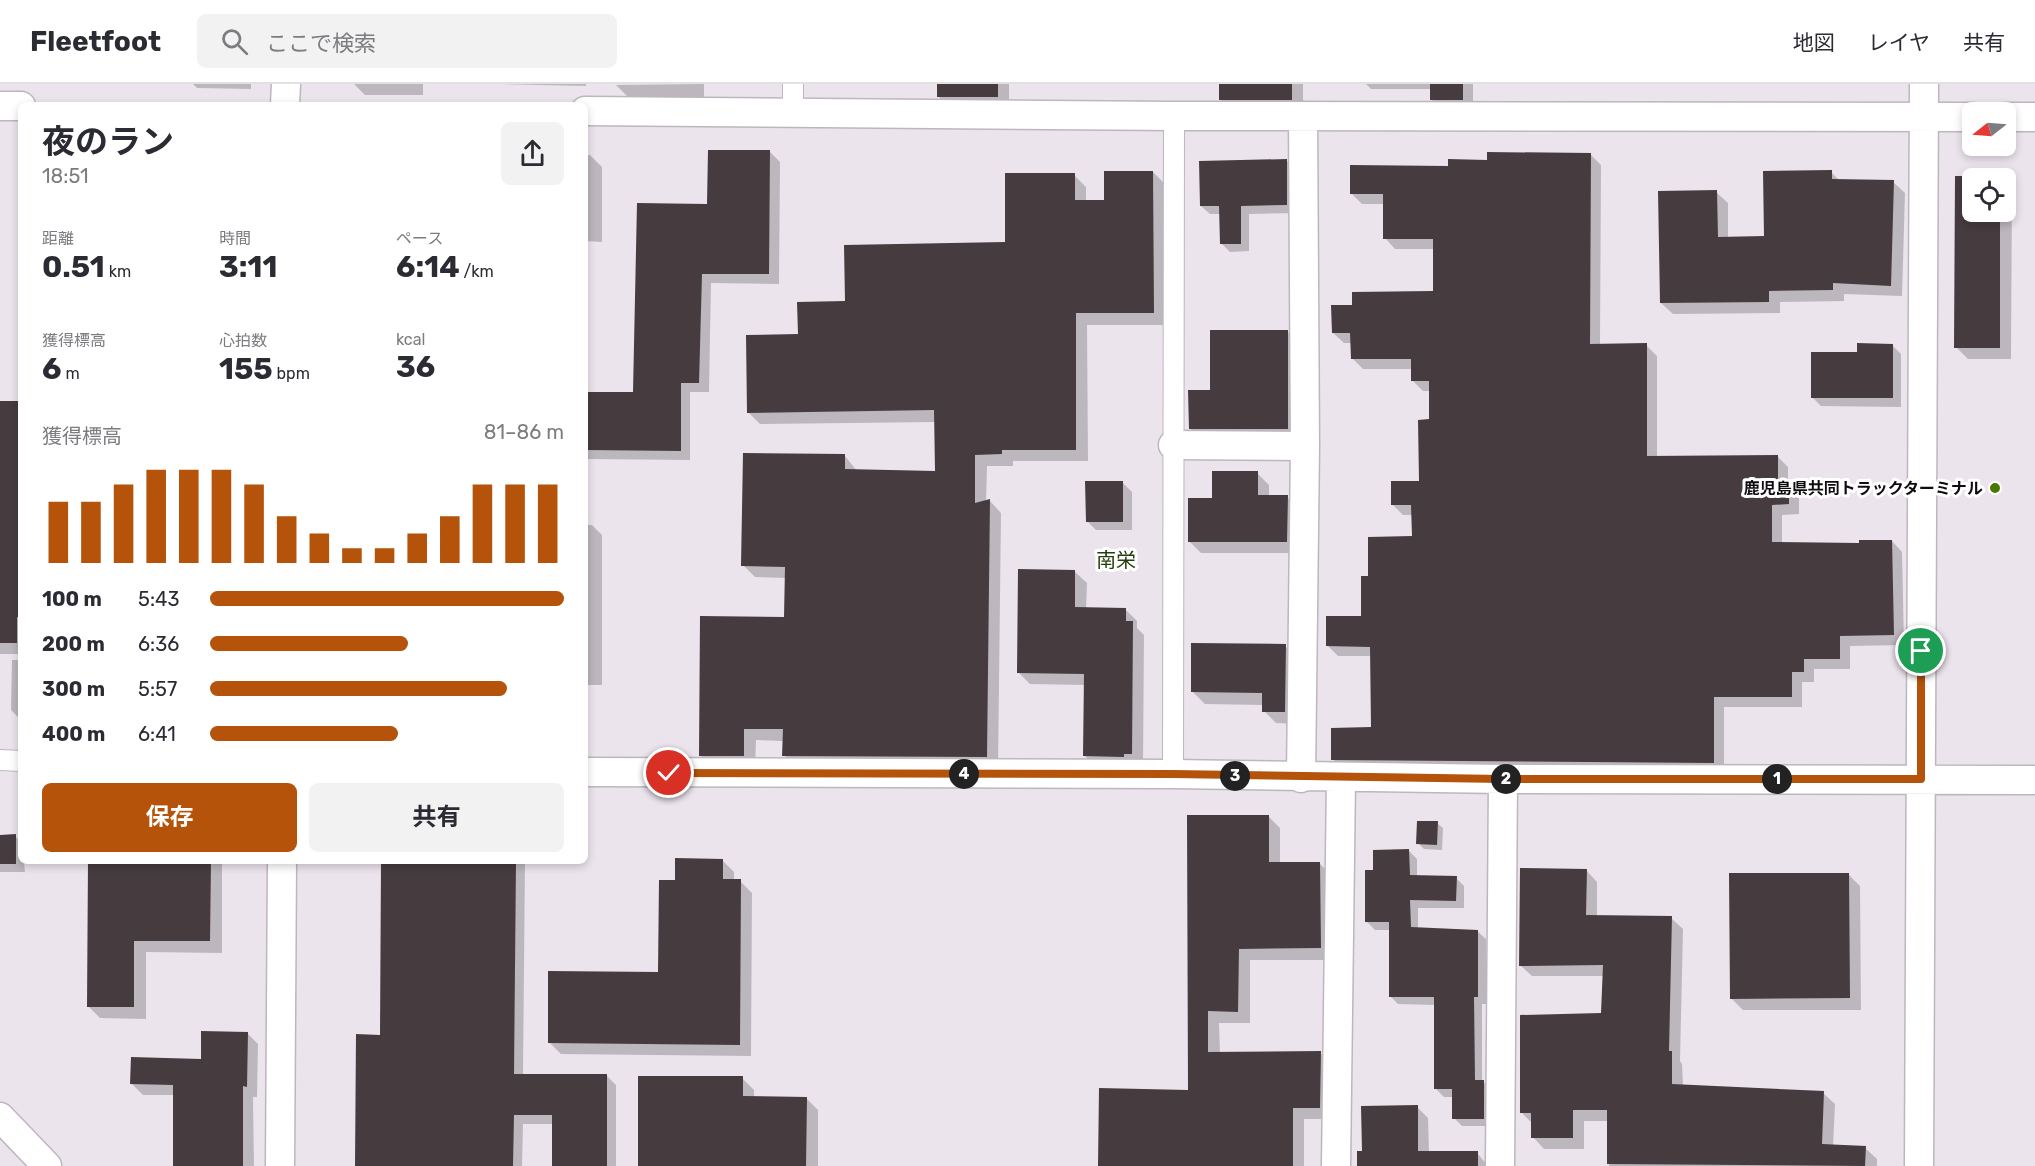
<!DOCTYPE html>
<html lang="ja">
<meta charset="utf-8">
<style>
:root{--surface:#fff;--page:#f2f2f3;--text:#2b2b33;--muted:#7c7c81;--line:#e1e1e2;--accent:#b45309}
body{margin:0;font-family:Rubik,"Noto Sans JP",sans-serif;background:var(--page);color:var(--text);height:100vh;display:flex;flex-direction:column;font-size:22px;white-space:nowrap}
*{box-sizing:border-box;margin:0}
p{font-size:20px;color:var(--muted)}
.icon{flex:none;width:33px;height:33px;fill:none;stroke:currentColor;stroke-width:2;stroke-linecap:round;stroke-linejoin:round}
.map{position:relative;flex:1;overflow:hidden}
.sheet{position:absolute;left:18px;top:18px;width:570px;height:762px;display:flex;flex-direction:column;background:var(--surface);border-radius:9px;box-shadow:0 3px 9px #0003}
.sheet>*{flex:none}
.needle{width:39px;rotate:253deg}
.fabs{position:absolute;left:1962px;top:18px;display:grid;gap:12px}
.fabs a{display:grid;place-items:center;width:54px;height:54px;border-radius:9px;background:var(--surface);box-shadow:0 3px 9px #0003;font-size:30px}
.pin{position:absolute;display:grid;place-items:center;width:51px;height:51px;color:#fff;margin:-26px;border:3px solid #fff;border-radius:50%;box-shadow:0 2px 6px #0007}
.km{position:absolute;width:30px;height:30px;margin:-15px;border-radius:50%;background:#222;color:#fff;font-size:16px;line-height:30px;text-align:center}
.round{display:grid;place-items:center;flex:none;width:63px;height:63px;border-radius:9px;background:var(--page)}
.summary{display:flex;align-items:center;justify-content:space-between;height:102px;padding:0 24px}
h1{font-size:33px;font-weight:700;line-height:45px}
.stats{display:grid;grid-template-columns:repeat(3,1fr);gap:9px;height:102px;padding:6px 24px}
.stats div{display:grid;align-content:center}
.stats b{font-size:30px;font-weight:700}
.stats small{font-size:16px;font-weight:400}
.stats p{font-size:16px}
.chart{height:168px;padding:12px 24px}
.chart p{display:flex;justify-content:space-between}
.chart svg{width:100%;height:108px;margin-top:6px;stroke:var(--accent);stroke-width:6}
.primary-button{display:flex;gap:12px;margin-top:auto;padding:12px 24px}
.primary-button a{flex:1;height:69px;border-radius:9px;background:var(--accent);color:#fff;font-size:24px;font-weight:700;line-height:69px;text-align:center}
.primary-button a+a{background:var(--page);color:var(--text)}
ul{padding:0 24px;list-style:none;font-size:20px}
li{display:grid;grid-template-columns:96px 72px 1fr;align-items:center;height:45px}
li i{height:15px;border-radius:8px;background:var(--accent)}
header{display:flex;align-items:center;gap:36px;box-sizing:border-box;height:84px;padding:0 30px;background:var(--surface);border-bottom:2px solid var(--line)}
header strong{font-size:28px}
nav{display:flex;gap:33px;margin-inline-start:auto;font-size:21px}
.search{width:420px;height:54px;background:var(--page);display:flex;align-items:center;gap:15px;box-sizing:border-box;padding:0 21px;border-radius:9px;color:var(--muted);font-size:22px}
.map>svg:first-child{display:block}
.shadow{fill:#0003}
.building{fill:#463c3f}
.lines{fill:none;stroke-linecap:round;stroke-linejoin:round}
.street-casing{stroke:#beb6be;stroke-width:22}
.secondary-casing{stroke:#beb6be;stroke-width:31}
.street{stroke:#fff;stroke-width:20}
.secondary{stroke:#fff;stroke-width:28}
.route-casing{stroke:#fff;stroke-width:12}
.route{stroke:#b45309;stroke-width:8}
.poi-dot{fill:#497800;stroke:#fff;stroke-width:2}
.labels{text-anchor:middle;stroke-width:6;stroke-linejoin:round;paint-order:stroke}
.poi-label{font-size:16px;font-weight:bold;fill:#0f0c0f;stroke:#fff;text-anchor:end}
.quarter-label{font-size:20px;fill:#263e0b;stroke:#fff}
</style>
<header>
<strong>Fleetfoot</strong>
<div class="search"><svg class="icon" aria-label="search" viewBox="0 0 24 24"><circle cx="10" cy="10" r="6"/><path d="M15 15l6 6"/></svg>ここで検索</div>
<nav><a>地図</a><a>レイヤ</a><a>共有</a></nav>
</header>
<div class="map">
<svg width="2035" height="1082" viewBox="0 0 2035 1082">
<rect width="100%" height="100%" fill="#ece4ed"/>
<path class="shadow" d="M 193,0 L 251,0 L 251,5 L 197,4 Z
M 354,0 L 423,0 L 423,11 L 365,11 Z
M 502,0 L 586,0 L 586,2 Z
M 704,0 L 704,13 L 628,13 L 616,1 Z
M 938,0 L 1009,0 L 1009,25 L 951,25 L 939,13 Z
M 1220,0 L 1303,0 L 1303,27 L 1232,27 L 1220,15 Z
M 1366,0 L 1473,0 L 1473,26 L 1442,26 L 1431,15 L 1431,5 L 1371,5 Z
M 770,68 L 780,78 L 779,200 L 711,199 L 709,308 L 690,308 L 690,376 L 585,375 L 585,309 L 635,310 L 709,122 Z
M 1590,70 L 1601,81 L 1600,261 L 1646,261 L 1657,272 L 1657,373 L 1778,373 L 1788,383 L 1788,396 L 1799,407 L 1799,430 L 1782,431 L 1782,459 L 1861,460 L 1892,457 L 1902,468 L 1904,561 L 1850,562 L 1850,585 L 1814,585 L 1814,598 L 1802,598 L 1802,623 L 1724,623 L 1724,689 L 1343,686 L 1333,675 L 1373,645 L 1371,572 L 1338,572 L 1328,562 L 1363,533 L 1370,493 L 1413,454 L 1413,431 L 1403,431 L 1393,421 L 1420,398 L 1430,337 L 1430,307 L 1423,307 L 1413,297 L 1413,285 L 1363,285 L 1352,274 L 1352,259 L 1344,259 L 1333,249 L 1353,223 L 1435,209 L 1435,165 L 1395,165 L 1385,154 L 1385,120 L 1362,120 L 1351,109 L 1450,83 L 1489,77 Z
M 585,71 L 590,71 L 602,83 L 602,158 L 585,157 Z
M 1286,76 L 1295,85 L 1295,129 L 1249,130 L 1249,167 L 1230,168 L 1221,159 L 1221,130 L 1210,130 L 1201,122 Z
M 1153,88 L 1165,100 L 1165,241 L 1087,241 L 1088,377 L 1013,377 L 1013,382 L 987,382 L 986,418 L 990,417 L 1001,429 L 998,684 L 796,683 L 784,671 L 784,657 L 756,656 L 755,683 L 712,683 L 700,671 L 786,535 L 786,494 L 755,493 L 743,481 L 845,372 L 857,387 L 937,388 L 936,338 L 760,340 L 748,328 L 799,252 L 846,219 L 1007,160 L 1074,91 L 1086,103 L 1086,118 L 1106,118 Z
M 1831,88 L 1840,97 L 1893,98 L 1905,109 L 1902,212 L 1844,210 L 1844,217 L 1780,218 L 1780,229 L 1673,230 L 1661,219 L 1716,108 L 1728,119 L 1728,154 L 1765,154 Z
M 1956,93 L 2001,94 L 1972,94 L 1972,128 L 2006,128 L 2006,99 L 2012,106 L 2011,275 L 1968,275 L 1956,263 Z
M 1287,247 L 1299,259 L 1300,357 L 1202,356 L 1190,344 L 1212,307 Z
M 1892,261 L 1901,270 L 1901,323 L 1821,322 L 1812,313 L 1858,269 Z
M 0,318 L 21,318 L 21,570 L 0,570 Z
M 1257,389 L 1269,401 L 1269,413 L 1287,413 L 1299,425 L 1299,469 L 1201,469 L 1189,457 L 1213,416 Z
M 1123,399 L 1132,408 L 1132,446 L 1096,446 L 1087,437 Z
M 585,441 L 592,441 L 602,451 L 602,601 L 585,601 Z
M 1074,487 L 1087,499 L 1086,525 L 1125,525 L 1137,537 L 1137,544 L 1144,551 L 1143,682 L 1097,684 L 1085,672 L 1085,601 L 1030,600 L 1018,588 Z
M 1285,562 L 1298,574 L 1297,640 L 1276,639 L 1264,627 L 1264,621 L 1205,620 L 1193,608 Z
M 12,576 L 21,576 L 21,636 L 11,626 Z
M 1268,732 L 1280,744 L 1280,780 L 1320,780 L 1332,792 L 1332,876 L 1250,876 L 1250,939 L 1219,939 L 1220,969 L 1320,969 L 1332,981 L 1331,1035 L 1304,1035 L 1304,1082 L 1100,1082 L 1189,1007 L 1189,733 Z
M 1437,739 L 1443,744 L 1442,766 L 1424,765 L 1418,759 Z
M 0,752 L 15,752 L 21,758 L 21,777 L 24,777 L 25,788 L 0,788 Z
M 1409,767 L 1417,775 L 1417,793 L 1456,794 L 1464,802 L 1464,824 L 1418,824 L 1418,845 L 1477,847 L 1486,855 L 1486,920 L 1482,920 L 1482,997 L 1492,1005 L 1492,1042 L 1462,1042 L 1454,1034 L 1454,1013 L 1444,1013 L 1436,1005 L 1436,921 L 1398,920 L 1390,912 L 1391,846 L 1375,846 L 1367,838 L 1375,787 Z
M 722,776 L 734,788 L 734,797 L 740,797 L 752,809 L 751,972 L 561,970 L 549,958 L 660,890 L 676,798 Z
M 89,777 L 222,777 L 222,869 L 146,868 L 146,935 L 100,934 L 88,922 Z
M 383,777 L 525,777 L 523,992 L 606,991 L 616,1001 L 616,1082 L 554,1082 L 554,1040 L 523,1040 L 522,1082 L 356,1082 L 381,952 Z
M 1586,786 L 1597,798 L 1597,832 L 1671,834 L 1683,845 L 1680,977 L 1682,980 L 1683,1002 L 1823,1009 L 1835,1020 L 1833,1062 L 1865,1064 L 1877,1075 L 1877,1082 L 1609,1082 L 1609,1037 L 1584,1037 L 1584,1065 L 1544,1065 L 1533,1053 L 1533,1040 L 1522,1029 L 1603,931 L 1604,892 L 1532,892 L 1520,881 Z
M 1848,790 L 1860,802 L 1861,926 L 1743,926 L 1731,914 Z
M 247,949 L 258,960 L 257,1013 L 253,1013 L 254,1082 L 175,1082 L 174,1011 L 143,1011 L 132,1000 L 203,976 Z
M 742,994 L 754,1006 L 754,1013 L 806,1014 L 818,1026 L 818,1082 L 640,1082 Z
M 1417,1023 L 1428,1034 L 1429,1069 L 1477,1069 L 1488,1082 L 1359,1082 L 1363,1069 Z"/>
<path class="building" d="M 937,0 L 998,0 L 998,13 L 937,13 Z
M 1219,0 L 1292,0 L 1292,16 L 1219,16 Z
M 1430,0 L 1463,0 L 1463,16 L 1430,16 Z
M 708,66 L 770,66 L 769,190 L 702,190 L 699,299 L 681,299 L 681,367 L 585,366 L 585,308 L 633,308 L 637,119 L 707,120 Z
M 1487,68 L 1591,69 L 1590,260 L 1647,259 L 1647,372 L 1778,371 L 1778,395 L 1789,395 L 1789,420 L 1772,421 L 1772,458 L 1859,459 L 1859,456 L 1892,456 L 1894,551 L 1840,552 L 1840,575 L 1804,575 L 1804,588 L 1792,588 L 1792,613 L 1714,613 L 1714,679 L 1331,676 L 1331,644 L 1371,643 L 1370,563 L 1326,562 L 1326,532 L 1361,532 L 1361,492 L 1368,492 L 1368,453 L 1412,452 L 1411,421 L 1391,421 L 1391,397 L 1419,397 L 1418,336 L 1429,335 L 1429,297 L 1411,297 L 1411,275 L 1351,275 L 1350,249 L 1332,249 L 1331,221 L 1352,221 L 1352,208 L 1433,207 L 1433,155 L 1383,155 L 1383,110 L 1350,110 L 1350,81 L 1448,82 L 1448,75 L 1487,76 Z
M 1287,75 L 1287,121 L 1241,122 L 1241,160 L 1220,160 L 1219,122 L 1200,122 L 1199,77 Z
M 1832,86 L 1832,95 L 1894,96 L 1891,202 L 1833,199 L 1833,206 L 1769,207 L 1769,218 L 1660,219 L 1658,107 L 1717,106 L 1718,153 L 1764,152 L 1763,87 Z
M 1104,87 L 1153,87 L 1154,229 L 1076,229 L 1076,366 L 1002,366 L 1002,370 L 975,371 L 975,419 L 990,415 L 987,673 L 782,672 L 783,645 L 744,645 L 744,672 L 699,672 L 700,532 L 784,533 L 785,483 L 741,482 L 743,369 L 845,370 L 845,385 L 935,387 L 934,326 L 747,329 L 746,251 L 798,250 L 797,218 L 845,217 L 844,161 L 1005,158 L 1005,89 L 1075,89 L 1075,116 L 1104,116 Z
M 1955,92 L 1972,92 L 1972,128 L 2000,128 L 2000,264 L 1954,264 Z
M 1210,246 L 1288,246 L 1288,345 L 1189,345 L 1188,306 L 1210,306 Z
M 1857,259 L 1893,260 L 1893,314 L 1811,314 L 1811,268 L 1857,268 Z
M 0,317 L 21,317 L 21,533 L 17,533 L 17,559 L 0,559 Z
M 1212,387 L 1258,387 L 1258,411 L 1288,411 L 1287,458 L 1188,458 L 1188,414 L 1212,414 Z
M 1085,397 L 1123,397 L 1123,438 L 1086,438 Z
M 1018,485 L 1075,486 L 1075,523 L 1126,524 L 1126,537 L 1133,537 L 1132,670 L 1124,670 L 1124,673 L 1083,672 L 1084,590 L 1017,589 Z
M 1191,559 L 1286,560 L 1285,628 L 1262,628 L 1262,609 L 1191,608 Z
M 1187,731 L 1269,731 L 1269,778 L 1320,778 L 1321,864 L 1239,865 L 1238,928 L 1208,927 L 1208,968 L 1321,967 L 1320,1024 L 1293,1024 L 1293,1082 L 1098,1082 L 1099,1004 L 1188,1006 Z
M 1417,737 L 1438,737 L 1437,761 L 1416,760 Z
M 16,750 L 16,780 L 0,780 L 0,751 Z
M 1409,765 L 1410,791 L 1457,792 L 1456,817 L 1410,816 L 1411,843 L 1478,846 L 1478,913 L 1474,913 L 1475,996 L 1484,996 L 1484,1035 L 1452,1035 L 1452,1005 L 1434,1005 L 1434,913 L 1389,913 L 1389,838 L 1365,838 L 1365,786 L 1373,786 L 1373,766 Z
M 675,774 L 723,775 L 723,795 L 741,795 L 740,961 L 548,959 L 548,887 L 658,888 L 659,796 L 675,796 Z
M 88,777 L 211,777 L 210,857 L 134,857 L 134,923 L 87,923 Z
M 381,777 L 516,777 L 514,990 L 607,990 L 607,1082 L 552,1082 L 552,1031 L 514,1031 L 513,1082 L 355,1082 L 356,950 L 380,951 Z
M 1520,784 L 1587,785 L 1586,831 L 1672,832 L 1669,967 L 1672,967 L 1672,1000 L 1824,1007 L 1822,1060 L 1866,1062 L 1865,1082 L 1607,1080 L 1607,1026 L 1573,1026 L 1573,1054 L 1531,1054 L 1531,1029 L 1520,1029 L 1520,931 L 1601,929 L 1603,881 L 1519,882 Z
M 1729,789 L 1849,789 L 1850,914 L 1730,915 Z
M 201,947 L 248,948 L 247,1003 L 243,1002 L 243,1082 L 173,1082 L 173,1001 L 130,1000 L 131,973 L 201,975 Z
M 638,992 L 743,992 L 743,1012 L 807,1013 L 806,1082 L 638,1082 Z
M 1418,1021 L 1418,1067 L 1478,1067 L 1478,1082 L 1357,1082 L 1357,1067 L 1362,1067 L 1361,1022 Z"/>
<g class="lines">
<defs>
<path id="street" d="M 793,0 L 793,30
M 0,676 L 21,677
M 1173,690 L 1174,32"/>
<path id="secondary" d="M 285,21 L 286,0
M 0,22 L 21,22
M 585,27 L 1174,32 L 1972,33
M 2006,33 L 2035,33
M 1173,361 L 1305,362
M 585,688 L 1173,690 L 1503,695 L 2035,696
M 1301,694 L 1305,362 L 1303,32
M 0,1033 L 47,1082
M 280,1082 L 282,777
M 1336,1082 L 1341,694
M 1500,1082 L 1503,695
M 1919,1082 L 1924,0"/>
</defs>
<use href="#street" class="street-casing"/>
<use href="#secondary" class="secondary-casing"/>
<use href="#street" class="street"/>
<use href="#secondary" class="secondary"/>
</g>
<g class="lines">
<defs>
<path id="route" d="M 669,689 L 1173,690 L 1503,695 L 1921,695 L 1921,567"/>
</defs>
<use href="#route" class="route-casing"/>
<use href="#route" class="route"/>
</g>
<circle class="poi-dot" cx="1995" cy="404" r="6"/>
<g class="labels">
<g class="poi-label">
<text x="1983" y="410">鹿児島県共同トラックターミナル</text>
</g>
<g class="quarter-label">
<text x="1116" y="483">南栄</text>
</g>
</g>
</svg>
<div class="fabs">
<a><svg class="needle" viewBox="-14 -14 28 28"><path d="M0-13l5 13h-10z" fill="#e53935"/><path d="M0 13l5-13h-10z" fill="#7c7c81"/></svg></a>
<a><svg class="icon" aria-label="locate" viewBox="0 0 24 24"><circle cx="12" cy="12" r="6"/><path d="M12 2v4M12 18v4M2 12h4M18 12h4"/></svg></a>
</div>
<div class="pin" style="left:1921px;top:567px;background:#1e9e55"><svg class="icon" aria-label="arrive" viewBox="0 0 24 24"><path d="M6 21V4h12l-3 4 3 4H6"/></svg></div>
<div class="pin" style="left:669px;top:689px;background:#d93025"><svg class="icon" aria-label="check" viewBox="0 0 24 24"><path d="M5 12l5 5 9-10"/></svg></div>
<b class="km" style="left:1777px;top:695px">1</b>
<b class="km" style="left:1506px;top:695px">2</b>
<b class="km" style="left:1235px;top:692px">3</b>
<b class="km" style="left:964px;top:690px">4</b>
<section class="sheet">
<div class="summary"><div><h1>夜のラン</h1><p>18:51</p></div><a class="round"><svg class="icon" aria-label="share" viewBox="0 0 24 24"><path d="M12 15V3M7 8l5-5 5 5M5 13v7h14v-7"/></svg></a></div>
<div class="stats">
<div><p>距離</p><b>0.51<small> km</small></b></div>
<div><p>時間</p><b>3:11</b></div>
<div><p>ペース</p><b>6:14<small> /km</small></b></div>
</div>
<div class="stats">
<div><p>獲得標高</p><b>6<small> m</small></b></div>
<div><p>心拍数</p><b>155<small> bpm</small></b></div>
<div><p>kcal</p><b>36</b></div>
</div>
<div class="chart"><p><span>獲得標高</span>81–86 m</p>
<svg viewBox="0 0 160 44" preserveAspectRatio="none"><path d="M5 44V19M15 44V19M25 44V12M35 44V6M45 44V6M55 44V6M65 44V12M75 44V25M85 44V32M95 44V38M105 44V38M115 44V32M125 44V25M135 44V12M145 44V12M155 44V12"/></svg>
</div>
<ul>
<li><b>100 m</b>5:43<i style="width:100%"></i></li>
<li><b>200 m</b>6:36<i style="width:56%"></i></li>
<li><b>300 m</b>5:57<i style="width:84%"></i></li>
<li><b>400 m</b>6:41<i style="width:53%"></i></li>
</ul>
<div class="primary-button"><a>保存</a><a>共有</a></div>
</section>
</div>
